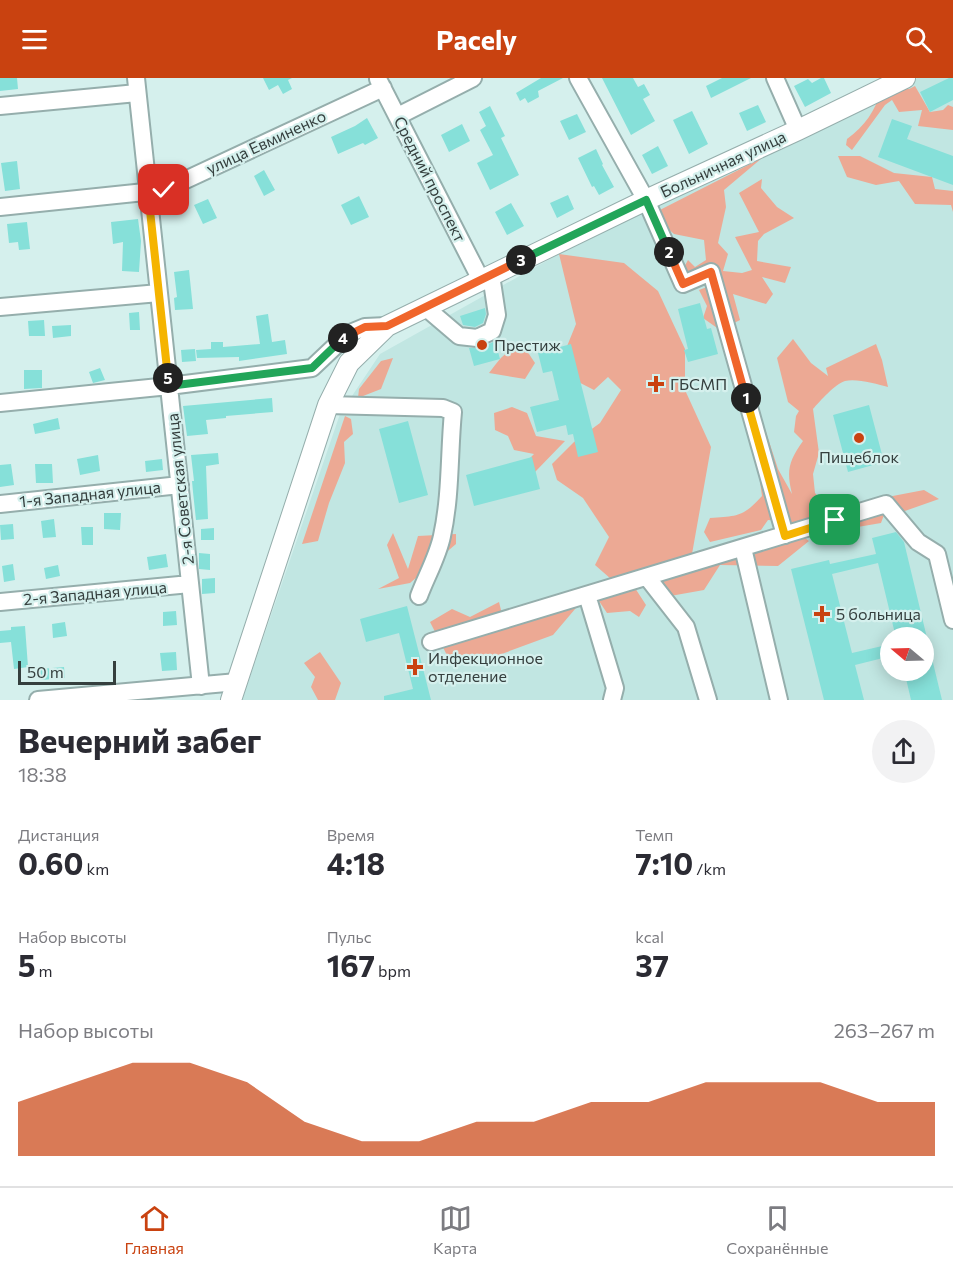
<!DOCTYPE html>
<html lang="ru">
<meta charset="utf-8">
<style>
:root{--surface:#fff;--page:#f2f2f3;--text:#2b2b33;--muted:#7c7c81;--line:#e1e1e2;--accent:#c94210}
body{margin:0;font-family:Commissioner,sans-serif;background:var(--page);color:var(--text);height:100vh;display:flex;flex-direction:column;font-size:22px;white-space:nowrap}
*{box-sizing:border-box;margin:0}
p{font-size:20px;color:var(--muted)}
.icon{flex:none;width:33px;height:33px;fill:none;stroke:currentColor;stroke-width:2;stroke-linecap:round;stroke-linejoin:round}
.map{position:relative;height:622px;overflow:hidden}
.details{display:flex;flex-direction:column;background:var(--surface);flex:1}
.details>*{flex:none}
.needle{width:39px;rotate:289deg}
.controls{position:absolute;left:880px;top:549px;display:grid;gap:12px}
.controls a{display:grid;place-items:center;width:54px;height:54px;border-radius:50%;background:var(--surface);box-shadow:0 3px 15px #0003;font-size:30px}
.scale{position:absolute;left:18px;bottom:15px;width:98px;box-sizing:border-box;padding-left:6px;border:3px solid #353f3e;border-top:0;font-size:16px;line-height:21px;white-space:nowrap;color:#353f3e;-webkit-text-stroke:4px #d5f0ed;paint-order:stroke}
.pin{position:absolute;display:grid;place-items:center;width:51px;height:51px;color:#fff;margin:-26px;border-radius:12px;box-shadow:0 3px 9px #0006}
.km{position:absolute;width:30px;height:30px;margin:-15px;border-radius:50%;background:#222;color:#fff;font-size:16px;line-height:30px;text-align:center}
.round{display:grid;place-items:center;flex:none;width:63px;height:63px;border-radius:32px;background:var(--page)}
.overview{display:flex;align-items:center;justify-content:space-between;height:102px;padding:0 18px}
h1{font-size:33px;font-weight:700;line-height:45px}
.metrics{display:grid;grid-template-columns:repeat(3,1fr);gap:9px;height:102px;padding:6px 18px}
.metrics div{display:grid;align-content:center}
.metrics b{font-size:30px;font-weight:700}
.metrics small{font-size:16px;font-weight:400}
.metrics p{font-size:16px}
.chart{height:168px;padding:12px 18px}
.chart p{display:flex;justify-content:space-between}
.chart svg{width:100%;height:108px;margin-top:6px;fill:var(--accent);opacity:.7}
header{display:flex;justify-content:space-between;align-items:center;height:78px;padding:0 18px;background:var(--accent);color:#fff;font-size:27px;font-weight:700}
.dock{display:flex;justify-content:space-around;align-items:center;height:84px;border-top:2px solid var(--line);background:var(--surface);font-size:16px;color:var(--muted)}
.dock a{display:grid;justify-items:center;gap:3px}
.dock .selected{color:var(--accent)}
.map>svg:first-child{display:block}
.built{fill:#c1e6e2;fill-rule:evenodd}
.green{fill:#eca994}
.building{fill:#86e0d9}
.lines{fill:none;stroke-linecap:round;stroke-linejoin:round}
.minor-casing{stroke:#95aeac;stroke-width:20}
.major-casing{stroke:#95aeac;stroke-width:22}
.minor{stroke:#fff;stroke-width:16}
.major{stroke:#fff;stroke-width:20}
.split-1-casing{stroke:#fff;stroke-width:12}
.split-2-casing{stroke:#fff;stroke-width:12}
.split-3-casing{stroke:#fff;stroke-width:12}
.split-4-casing{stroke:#fff;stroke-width:12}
.split-5-casing{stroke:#fff;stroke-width:12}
.split-6-casing{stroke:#fff;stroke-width:12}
.split-1{stroke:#f5b400;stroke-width:8}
.split-2{stroke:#f0652b;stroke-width:8}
.split-3{stroke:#22a559;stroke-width:8}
.split-4{stroke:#f0652b;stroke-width:8}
.split-5{stroke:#22a559;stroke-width:8}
.split-6{stroke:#f5b400;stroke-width:8}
.poi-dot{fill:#c94210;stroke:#d5f0ed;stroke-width:2}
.labels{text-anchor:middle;stroke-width:4.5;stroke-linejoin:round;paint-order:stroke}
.street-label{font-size:16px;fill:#353f3e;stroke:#d5f0ed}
.poi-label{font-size:16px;fill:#353f3e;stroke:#d5f0ed;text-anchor:start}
</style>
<header><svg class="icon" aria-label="menu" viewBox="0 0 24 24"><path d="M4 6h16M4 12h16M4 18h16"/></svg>Pacely<svg class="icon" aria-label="search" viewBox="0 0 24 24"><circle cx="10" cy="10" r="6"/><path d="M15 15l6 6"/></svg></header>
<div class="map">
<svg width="953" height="622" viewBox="0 0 953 622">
<rect width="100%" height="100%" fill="#d5f0ed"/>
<path class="built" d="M 917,0 L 953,0 L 953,622 L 242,622 L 340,336 L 380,276 L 559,176 ZM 891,560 L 924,560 L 924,592 L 891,592 Z"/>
<path class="green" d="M 915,8 L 930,34 L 943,32 L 948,27 L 953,29 L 953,52 L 918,48 L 922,32 L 899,34 L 892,22 L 885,27 L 852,72 L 846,67 L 847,61 C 865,48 875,33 882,11 L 909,11 Z
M 838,78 L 860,78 L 894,95 L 932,99 L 935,111 L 953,113 L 953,134 L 951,127 L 915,126 L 899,103 L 876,107 L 847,99 Z
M 762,80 L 724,112 L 726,129 L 718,165 L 728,176 L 723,193 L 742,195 L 752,192 L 735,159 L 759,154 L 739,115 L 762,101 L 761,110 L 777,129 L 794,140 L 764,156 L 758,163 L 757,183 L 791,189 L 785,205 L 762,199 L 773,216 L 766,226 L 733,216 L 740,242 L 720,252 L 703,240 L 707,228 L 699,212 L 707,209 L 690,200 L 682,193 L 688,182 L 695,189 L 706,182 L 704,162 L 674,156 L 652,136 Z
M 559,176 L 624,185 L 658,213 L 685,271 L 685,312 L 711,369 L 692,476 L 611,501 L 595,487 L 609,459 L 583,420 L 557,402 L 552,386 L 574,364 L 600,345 L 621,312 L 608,299 L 594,312 L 557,293 L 576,246 Z
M 793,261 L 811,285 L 828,298 L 826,290 L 876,266 L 882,282 L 888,309 C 877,306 856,300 845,303 C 835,306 820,323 813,331 L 819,375 L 813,396 L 815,415 L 825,426 L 849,434 L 877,421 L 924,412 L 939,421 L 902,434 L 885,434 L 881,445 L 846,451 L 835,457 L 820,458 L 804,445 L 768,442 L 761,452 L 710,464 L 704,454 L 710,440 C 738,438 743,439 762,418 L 758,389 L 751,361 L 765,351 L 778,391 L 792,416 C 786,392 789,383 803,363 L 794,354 L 796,338 L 799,333 L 788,324 L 777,280 Z
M 525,270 L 535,285 L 525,301 L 489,295 C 501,280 504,272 525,270 Z
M 393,280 L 381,311 L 358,320 L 359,311 L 381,283 Z
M 512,329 L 527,335 L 536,358 L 565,363 L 535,394 L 522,388 L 534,376 L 514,372 L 508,358 L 495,352 L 494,335 Z
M 345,338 L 351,341 L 353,356 L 344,364 L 345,385 L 329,425 L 318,463 L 302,466 Z
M 794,452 L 809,463 L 778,488 L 720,487 L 704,512 L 659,520 L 651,503 Z
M 393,455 L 408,491 L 418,458 L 456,456 L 456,466 L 410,505 L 378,511 L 399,500 L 387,467 Z
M 635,510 L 646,527 L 639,539 L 630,533 L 607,535 L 595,517 Z
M 499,524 L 503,540 L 581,524 L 553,557 L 488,581 L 452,587 L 430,544 L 452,531 L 470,539 Z
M 320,574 L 341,605 L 335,622 L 318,622 L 311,609 L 315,599 L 304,585 Z"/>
<path class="building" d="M 0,0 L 17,0 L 18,11 L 0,13 Z
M 263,0 L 292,0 L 288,2 L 292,11 L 283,16 L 278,7 L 269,12 Z
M 541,0 L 563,0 L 538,13 L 539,19 L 528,25 L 525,20 L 520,23 L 516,15 Z
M 602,0 L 633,0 L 638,9 L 644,6 L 650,17 L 643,21 L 655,43 L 631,57 Z
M 722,0 L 751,0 L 711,20 L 706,8 Z
M 821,0 L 824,0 L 831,15 L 805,29 L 794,8 L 808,1 L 812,5 Z
M 949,0 L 953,0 L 953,22 L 930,34 L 920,14 Z
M 758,27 L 766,44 L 747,53 L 739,35 Z
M 490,28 L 505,58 L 501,60 L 519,97 L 490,112 L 477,85 L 493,77 L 480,52 L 486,48 L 479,34 Z
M 692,33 L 708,66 L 689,76 L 673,42 Z
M 577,36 L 586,54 L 569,62 L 560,43 Z
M 367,40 L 378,60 L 365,67 L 363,65 L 338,76 L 331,59 L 355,48 Z
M 892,41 L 912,48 L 907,61 L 953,78 L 953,107 L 878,79 Z
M 462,46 L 470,63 L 449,74 L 441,57 Z
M 658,68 L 668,88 L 652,96 L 642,77 Z
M 596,71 L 603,86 L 602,87 L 614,109 L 599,117 L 594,108 L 592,109 L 578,80 Z
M 17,83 L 20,111 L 5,113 L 1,85 Z
M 264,92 L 275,112 L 264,118 L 254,98 Z
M 568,117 L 574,131 L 557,140 L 550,125 Z
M 359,118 L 369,139 L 351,147 L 341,127 Z
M 208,121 L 217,140 L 203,146 L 194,127 Z
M 511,125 L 524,148 L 507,157 L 495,134 Z
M 138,141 L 141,163 L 139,194 L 122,193 L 123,164 L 113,166 L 111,144 Z
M 27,144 L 30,171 L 19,172 L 18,164 L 9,165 L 7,146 Z
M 189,192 L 193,231 L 175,232 L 174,220 L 177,219 L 174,194 Z
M 700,225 L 707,251 L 711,250 L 718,276 L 688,284 L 684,272 L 688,271 L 678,231 Z
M 485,230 L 486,236 L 483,245 L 475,249 L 463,247 L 460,238 Z
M 139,234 L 140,252 L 130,252 L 129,235 Z
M 268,236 L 272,264 L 285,262 L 287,276 L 239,283 L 239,279 L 197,280 L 196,272 L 211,271 L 211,264 L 223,264 L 223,269 L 260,266 L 256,238 Z
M 44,242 L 45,258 L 29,258 L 28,243 Z
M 71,247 L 71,258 L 53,260 L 52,248 Z
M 495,263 L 500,281 L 474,288 L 469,270 L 481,270 Z
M 571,266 L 598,374 L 578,379 L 573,356 L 568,357 L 566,347 L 537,354 L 530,329 L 559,322 L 552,293 L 543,295 L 538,275 Z
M 195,271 L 196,283 L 182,284 L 181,272 Z
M 100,290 L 105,302 L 93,305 L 89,294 Z
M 24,292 L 42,292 L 42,310 L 24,311 Z
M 272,320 L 273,334 L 226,338 L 226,340 L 206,342 L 208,356 L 187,358 L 183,328 Z
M 869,327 L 884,384 L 848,394 L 833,337 Z
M 58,340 L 60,351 L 35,356 L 33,346 Z
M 408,343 L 428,417 L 399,425 L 379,351 Z
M 218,375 L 219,386 L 206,388 L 208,441 L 196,442 L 193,414 L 192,403 L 194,403 L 191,377 Z
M 98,377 L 100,393 L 80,397 L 77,381 Z
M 532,379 L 540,411 L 474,428 L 466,397 Z
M 162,381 L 163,392 L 146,394 L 145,383 Z
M 11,386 L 14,407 L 0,409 L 0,387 Z
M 35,386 L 52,386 L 53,405 L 36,405 Z
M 104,435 L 121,435 L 120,452 L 104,451 Z
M 54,441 L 56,459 L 43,460 L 41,443 Z
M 13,446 L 14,461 L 1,462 L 0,447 Z
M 81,449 L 93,449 L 93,467 L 82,467 Z
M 214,450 L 214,462 L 201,462 L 201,451 Z
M 896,454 L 904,464 L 927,560 L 896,560 L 878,485 L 832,496 L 852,575 L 891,566 L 891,578 L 855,587 L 864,622 L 824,622 L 791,491 L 829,482 L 830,486 L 876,476 L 872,460 Z
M 199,475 L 210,476 L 210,492 L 199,491 Z
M 166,476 L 168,489 L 149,492 L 147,479 Z
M 13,486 L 15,502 L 4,504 L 2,488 Z
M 58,487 L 60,498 L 46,501 L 44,490 Z
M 215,500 L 215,515 L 202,516 L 202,501 Z
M 407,528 L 431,622 L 384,622 L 384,618 L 413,611 L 399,555 L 366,564 L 360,541 Z
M 176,533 L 177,547 L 163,548 L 163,534 Z
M 65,544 L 67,558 L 53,560 L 52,546 Z
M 25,548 L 28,589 L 14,591 L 11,564 L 0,565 L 0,553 L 11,552 L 11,549 Z
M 924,564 L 928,564 L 942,622 L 911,622 L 904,592 L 924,592 Z
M 176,574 L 177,592 L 162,593 L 160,575 Z
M 64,589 L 65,600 L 41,602 L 40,591 Z"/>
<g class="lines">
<defs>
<path id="minor" d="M 136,0 L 201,608
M 578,0 L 646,122 L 683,206 L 711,194 L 785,457
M 775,0 L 798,52
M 378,1 L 481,202
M 0,28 L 137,15
M 398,38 L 473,0
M 0,129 L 164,112 L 383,10
M 0,229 L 159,215
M 425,229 L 459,258 L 477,260 L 492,253 L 497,237 L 491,197
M 0,325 L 169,308 L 312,290 L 348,256 L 365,249 L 387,248
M 328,327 L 443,330 L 453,334 C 449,375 451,417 442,458 C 438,478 426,499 419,518
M 0,426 L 180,407
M 743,470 L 779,622
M 647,499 L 686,549 L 708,622
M 587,517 L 615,610 L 612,622
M 0,524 L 190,506
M 431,564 L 886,426 L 918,464 L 937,476 L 953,542
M 38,622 L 237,604"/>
<path id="major" d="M 231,622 L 328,327 L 349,285 L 387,248 L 646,122 L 798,52 L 905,0"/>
</defs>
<use href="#minor" class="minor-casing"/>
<use href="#major" class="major-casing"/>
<use href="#minor" class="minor"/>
<use href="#major" class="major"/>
</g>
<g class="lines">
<defs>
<path id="split-1" d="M 746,320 L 785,458 L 835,442"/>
<path id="split-2" d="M 669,174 L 683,206 L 711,194 L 746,320"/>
<path id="split-3" d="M 521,182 L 646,122 L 669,174"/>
<path id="split-4" d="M 343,260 L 365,249 L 387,248 L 521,182"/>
<path id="split-5" d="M 168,300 L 169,308 L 312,290 L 343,260"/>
<path id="split-6" d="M 164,112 L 148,114 L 168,300"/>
</defs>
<use href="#split-1" class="split-1-casing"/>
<use href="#split-2" class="split-2-casing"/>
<use href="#split-3" class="split-3-casing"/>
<use href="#split-4" class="split-4-casing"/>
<use href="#split-5" class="split-5-casing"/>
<use href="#split-6" class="split-6-casing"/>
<use href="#split-1" class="split-1"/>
<use href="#split-2" class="split-2"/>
<use href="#split-3" class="split-3"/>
<use href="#split-4" class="split-4"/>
<use href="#split-5" class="split-5"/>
<use href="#split-6" class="split-6"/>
</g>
<g class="poi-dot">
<circle cx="482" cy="267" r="6"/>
<path d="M653 297h6v6h6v6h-6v6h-6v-6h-6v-6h6z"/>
<circle cx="859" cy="360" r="6"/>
<path d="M819 527h6v6h6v6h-6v6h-6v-6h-6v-6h6z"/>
<path d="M412 580h6v6h6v6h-6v6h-6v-6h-6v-6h6z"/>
</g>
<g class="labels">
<g class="street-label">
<text transform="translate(266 64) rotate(-25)" y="6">улица Евминенко</text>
<text transform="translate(723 86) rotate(-25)" y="6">Больничная улица</text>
<text transform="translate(430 101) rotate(63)" y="6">Средний проспект</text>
<text transform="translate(180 411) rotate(-96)" y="6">2-я Советская улица</text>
<text transform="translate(90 416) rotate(-6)" y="6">1-я Западная улица</text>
<text transform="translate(95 515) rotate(-5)" y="6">2-я Западная улица</text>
</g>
<g class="poi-label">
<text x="494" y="273">Престиж</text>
<text x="670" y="312">ГБСМП</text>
<text x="859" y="385" text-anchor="middle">Пищеблок</text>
<text x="836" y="542">5 больница</text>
<text x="428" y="586">Инфекционное<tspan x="428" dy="18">отделение</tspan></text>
</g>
</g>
</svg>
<div class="controls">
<a><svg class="needle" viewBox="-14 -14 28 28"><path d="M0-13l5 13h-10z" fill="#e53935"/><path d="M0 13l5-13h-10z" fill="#7c7c81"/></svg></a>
</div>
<div class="scale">50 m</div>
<div class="pin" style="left:835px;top:442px;background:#1e9e55"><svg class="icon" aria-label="arrive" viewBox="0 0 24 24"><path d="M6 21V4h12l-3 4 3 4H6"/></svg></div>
<div class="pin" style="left:164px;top:112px;background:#d93025"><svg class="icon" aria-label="check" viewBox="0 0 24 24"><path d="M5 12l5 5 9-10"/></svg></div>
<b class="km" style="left:746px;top:320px">1</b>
<b class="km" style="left:669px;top:174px">2</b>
<b class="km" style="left:521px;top:182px">3</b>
<b class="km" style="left:343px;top:260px">4</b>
<b class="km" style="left:168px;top:300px">5</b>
</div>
<section class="details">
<div class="overview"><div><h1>Вечерний забег</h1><p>18:38</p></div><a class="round"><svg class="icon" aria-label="share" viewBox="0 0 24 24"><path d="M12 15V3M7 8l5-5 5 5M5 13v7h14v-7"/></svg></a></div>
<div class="metrics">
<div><p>Дистанция</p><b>0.60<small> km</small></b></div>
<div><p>Время</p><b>4:18</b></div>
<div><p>Темп</p><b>7:10<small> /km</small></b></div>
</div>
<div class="metrics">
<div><p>Набор высоты</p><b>5<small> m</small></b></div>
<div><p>Пульс</p><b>167<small> bpm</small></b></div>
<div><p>kcal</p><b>37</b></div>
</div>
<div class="chart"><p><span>Набор высоты</span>263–267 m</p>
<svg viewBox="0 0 160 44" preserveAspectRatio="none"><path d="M0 44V22L10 14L20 6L30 6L40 14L50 30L60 38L70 38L80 30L90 30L100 22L110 22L120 14L130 14L140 14L150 22L160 22V44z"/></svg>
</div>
</section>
<nav class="dock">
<a class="selected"><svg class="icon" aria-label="home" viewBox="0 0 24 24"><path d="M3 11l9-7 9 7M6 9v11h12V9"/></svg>Главная</a>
<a><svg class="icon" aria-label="map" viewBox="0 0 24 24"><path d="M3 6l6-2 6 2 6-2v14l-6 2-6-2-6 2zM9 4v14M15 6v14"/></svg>Карта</a>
<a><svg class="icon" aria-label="saved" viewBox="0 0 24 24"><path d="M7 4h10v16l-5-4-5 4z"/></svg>Сохранённые</a>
</nav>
